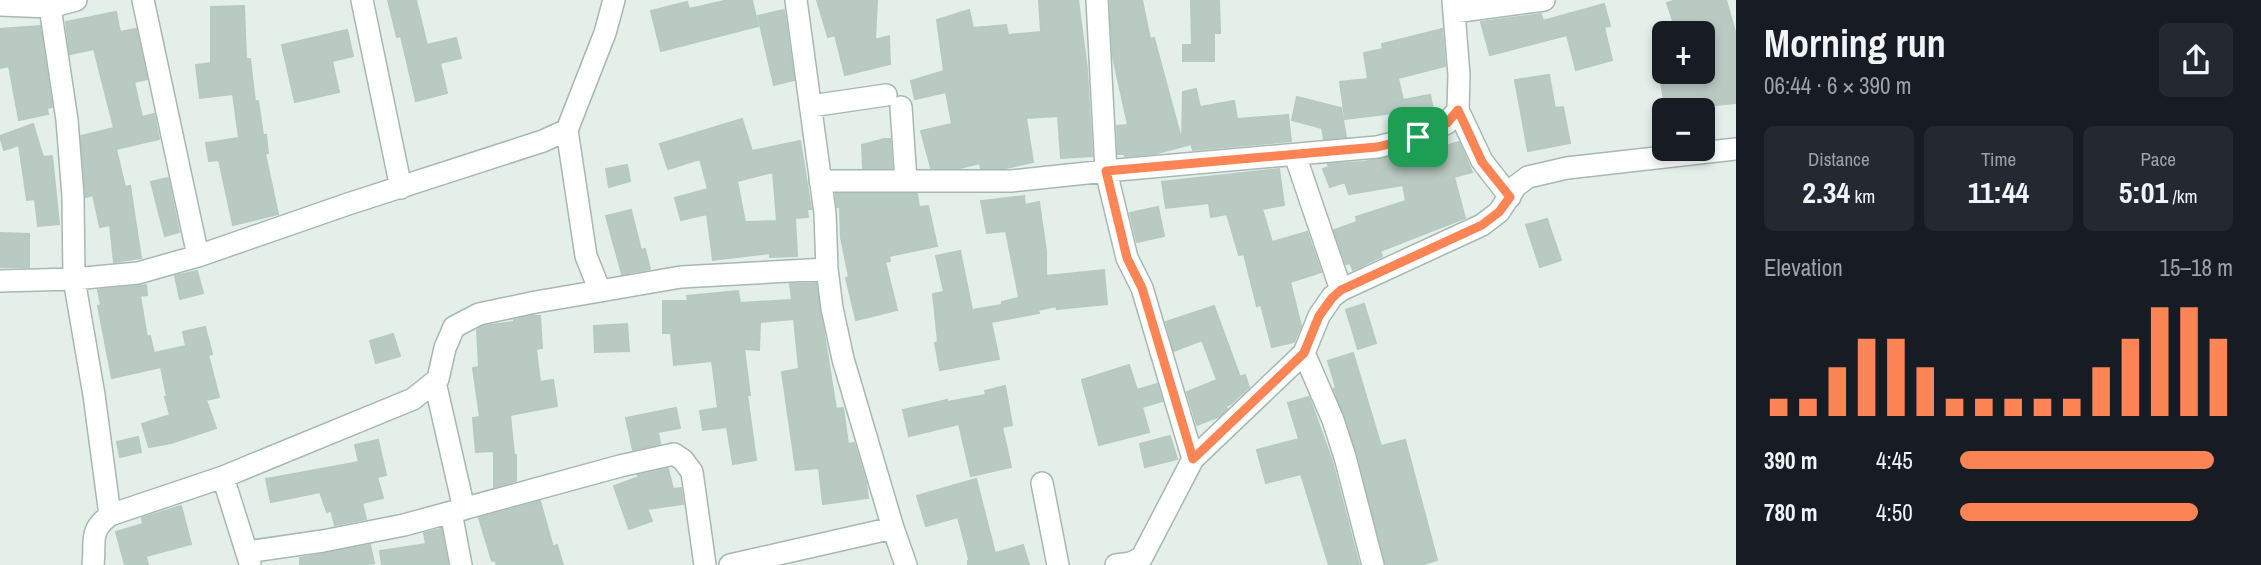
<!DOCTYPE html>
<meta charset="utf-8">
<style>
:root{--surface:#171b24;--page:#242831;--text:#f1f3f6;--muted:#9ea1a6;--accent:#fc8455}
body{margin:0;font-family:"Archivo Narrow",sans-serif;background:var(--page);color:var(--text);height:100vh;display:flex;flex-direction:column;font-size:26px;white-space:nowrap}
*{box-sizing:border-box;margin:0}
p{font-size:23px;color:var(--muted)}
.icon{flex:none;width:38px;height:38px;fill:none;stroke:currentColor;stroke-width:2;stroke-linecap:round;stroke-linejoin:round}
.map{position:relative;flex:1;overflow:hidden}
.details{display:flex;flex-direction:column;background:var(--surface);width:525px}
.details>*{flex:none}
.buttons{position:absolute;left:1652px;top:21px;display:grid;gap:14px}
.buttons a{display:grid;place-items:center;width:63px;height:63px;border-radius:10px;background:var(--surface);box-shadow:0 4px 10px #0003;font-size:35px}
.pin{position:absolute;display:grid;place-items:center;width:60px;height:60px;color:#fff;margin:-30px;border-radius:14px;box-shadow:0 4px 10px #0006}
.round{display:grid;place-items:center;flex:none;width:74px;height:74px;border-radius:10px;background:var(--page)}
.headline{display:flex;align-items:center;justify-content:space-between;height:119px;padding:0 28px}
h1{font-size:38px;font-weight:700;line-height:52px}
.metrics{display:grid;grid-template-columns:repeat(3,1fr);gap:10px;height:119px;padding:7px 28px}
.metrics div{display:grid;align-content:center;border-radius:10px;background:var(--page);text-align:center}
.metrics b{font-size:30px;font-weight:700}
.metrics small{font-size:19px;font-weight:400}
.metrics p{font-size:19px}
.chart{height:196px;padding:14px 28px}
.chart p{display:flex;justify-content:space-between}
.chart svg{width:100%;height:126px;margin-top:7px;stroke:var(--accent);stroke-width:6}
ul{padding:0 28px;list-style:none;font-size:23px}
li{display:grid;grid-template-columns:112px 84px 1fr;align-items:center;height:52px}
li i{height:18px;border-radius:9px;background:var(--accent)}
main{display:flex;flex:1;min-height:0}
.map>svg:first-child{display:block}
.building{fill:#b9cac3;stroke:#b6c9c2;stroke-width:2;fill-rule:evenodd}
.lines{fill:none;stroke-linecap:round;stroke-linejoin:round}
.minor-casing{stroke:#a6b8b2;stroke-width:24}
.minor{stroke:#fff;stroke-width:21}
.route-casing{stroke:#fff;stroke-width:14}
.route{stroke:#fc8455;stroke-width:9}
</style>
<main>
<div class="map">
<svg width="1736" height="565" viewBox="0 0 1736 565">
<rect width="100%" height="100%" fill="#e4efea"/>
<path class="building" d="M 388,0 L 416,0 L 427,45 L 456,38 L 461,58 L 440,63 L 447,93 L 416,101 L 401,36 L 397,37 Z
M 729,0 L 752,0 L 758,26 L 661,51 L 651,11 L 687,2 L 689,9 Z
M 817,0 L 877,0 L 875,40 L 889,36 L 890,64 L 845,75 L 835,35 L 828,37 Z
M 1039,0 L 1078,0 L 1087,69 L 1092,156 L 1061,158 L 1058,116 L 1026,118 L 1033,162 L 1006,168 L 981,168 L 980,163 L 960,168 L 931,168 L 921,131 L 952,124 L 946,92 L 915,99 L 911,81 L 944,71 L 937,20 L 969,10 L 973,28 L 1006,25 L 1008,35 L 1041,32 Z
M 1116,0 L 1142,0 L 1150,39 L 1154,38 L 1182,142 L 1183,92 L 1196,89 L 1200,107 L 1234,101 L 1237,119 L 1288,115 L 1291,141 L 1193,150 L 1191,144 L 1154,154 L 1125,156 L 1124,154 L 1118,154 L 1117,126 L 1128,125 L 1113,57 L 1110,1 Z
M 1191,0 L 1219,0 L 1220,33 L 1214,33 L 1214,61 L 1183,61 L 1183,45 L 1192,45 Z
M 1676,0 L 1726,0 L 1736,35 L 1736,103 L 1666,110 L 1659,72 L 1703,72 L 1703,33 L 1677,33 L 1667,3 Z
M 1604,4 L 1610,26 L 1604,27 L 1612,60 L 1576,70 L 1567,35 L 1490,55 L 1481,22 L 1541,14 L 1543,21 Z
M 244,6 L 246,59 L 250,59 L 255,102 L 258,101 L 263,135 L 266,135 L 268,153 L 265,154 L 278,214 L 233,225 L 219,160 L 209,161 L 206,143 L 239,138 L 233,94 L 200,98 L 196,65 L 211,63 L 211,7 Z
M 784,10 L 794,80 L 774,85 L 758,16 Z
M 116,12 L 120,32 L 136,29 L 147,79 L 134,82 L 142,117 L 154,114 L 159,139 L 116,149 L 125,187 L 130,186 L 141,258 L 114,262 L 110,225 L 100,227 L 93,195 L 86,197 L 81,136 L 114,128 L 94,49 L 70,54 L 66,22 Z
M 40,26 L 52,107 L 47,108 L 48,114 L 19,120 L 9,66 L 0,68 L 0,29 Z
M 1442,29 L 1445,66 L 1398,78 L 1403,100 L 1430,95 L 1434,114 L 1396,122 L 1394,113 L 1345,119 L 1340,82 L 1368,79 L 1364,53 L 1383,49 L 1382,44 Z
M 347,30 L 353,56 L 332,61 L 339,92 L 295,102 L 282,45 Z
M 1549,75 L 1555,108 L 1563,107 L 1570,143 L 1528,151 L 1515,80 Z
M 1297,97 L 1341,108 L 1346,137 L 1324,139 L 1322,128 L 1292,120 Z
M 742,119 L 752,151 L 800,141 L 811,209 L 807,209 L 808,217 L 795,218 L 797,256 L 770,257 L 770,253 L 713,260 L 707,214 L 681,220 L 675,198 L 708,189 L 700,159 L 668,169 L 660,144 ZM 773,172 L 777,221 L 745,222 L 737,181 Z
M 33,124 L 43,157 L 52,156 L 59,224 L 38,226 L 35,199 L 27,200 L 19,145 L 4,150 L 0,136 Z
M 884,139 L 890,139 L 892,168 L 863,168 L 862,145 Z
M 1459,142 L 1472,172 L 1454,177 L 1465,218 L 1380,251 L 1382,256 L 1353,270 L 1350,263 L 1346,264 L 1334,230 L 1357,222 L 1356,217 L 1406,201 L 1403,185 L 1349,194 L 1345,182 L 1330,187 L 1323,169 L 1329,167 L 1328,164 L 1364,162 L 1400,155 L 1402,159 Z
M 627,165 L 630,181 L 609,187 L 606,169 Z
M 1279,169 L 1284,205 L 1262,209 L 1272,242 L 1307,232 L 1321,272 L 1290,282 L 1301,326 L 1294,342 L 1272,347 L 1261,305 L 1257,306 L 1244,254 L 1239,255 L 1227,214 L 1211,217 L 1209,203 L 1166,208 L 1162,182 Z
M 168,178 L 179,232 L 165,236 L 151,182 Z
M 836,194 L 917,194 L 919,207 L 928,206 L 937,246 L 889,256 L 890,261 L 885,262 L 897,310 L 856,320 L 846,278 L 849,277 L 841,238 L 840,207 L 837,207 Z
M 1024,196 L 1025,205 L 1039,202 L 1046,251 L 1046,276 L 1104,270 L 1107,304 L 1057,309 L 1056,306 L 1038,310 L 1039,313 L 991,322 L 999,359 L 940,370 L 935,343 L 938,342 L 933,294 L 944,292 L 936,256 L 960,251 L 972,310 L 1002,305 L 1002,302 L 1018,298 L 1020,302 L 1006,231 L 987,233 L 981,201 Z
M 1158,207 L 1164,236 L 1137,242 L 1130,213 Z
M 631,210 L 641,250 L 645,249 L 650,269 L 622,274 L 606,216 Z
M 1547,219 L 1561,260 L 1540,267 L 1526,225 Z
M 0,233 L 29,234 L 29,267 L 0,267 Z
M 197,271 L 203,293 L 180,299 L 175,276 Z
M 816,283 L 836,409 L 843,408 L 848,444 L 854,443 L 866,483 L 868,498 L 823,504 L 819,468 L 796,470 L 782,372 L 799,369 L 794,319 L 760,322 L 759,350 L 744,349 L 750,395 L 747,395 L 756,460 L 733,464 L 727,427 L 703,430 L 700,411 L 718,408 L 712,361 L 674,365 L 671,333 L 663,333 L 663,301 L 688,301 L 687,296 L 738,291 L 740,303 L 792,300 L 790,284 Z
M 146,285 L 147,295 L 140,296 L 147,337 L 150,336 L 154,353 L 186,346 L 183,332 L 205,327 L 212,354 L 208,355 L 219,397 L 206,400 L 216,428 L 171,443 L 149,447 L 142,424 L 170,415 L 165,397 L 167,397 L 161,367 L 112,378 L 98,306 L 101,305 L 98,290 Z
M 1364,304 L 1376,343 L 1358,349 L 1346,310 Z
M 1214,306 L 1240,377 L 1245,375 L 1249,387 L 1231,404 L 1226,406 L 1227,409 L 1218,417 L 1197,425 L 1187,392 L 1217,380 L 1202,340 L 1174,351 L 1166,322 Z
M 532,316 L 540,316 L 542,348 L 536,349 L 540,382 L 553,380 L 557,406 L 510,415 L 514,455 L 516,455 L 516,481 L 494,487 L 494,451 L 476,452 L 473,418 L 480,417 L 473,368 L 479,367 L 477,330 L 483,326 L 514,322 L 514,320 Z
M 627,324 L 629,351 L 595,352 L 594,326 Z
M 393,334 L 400,356 L 376,363 L 370,341 Z
M 1353,353 L 1381,446 L 1405,440 L 1437,560 L 1420,565 L 1386,565 L 1357,453 L 1334,389 L 1336,388 L 1328,361 Z
M 1129,365 L 1137,390 L 1157,384 L 1162,401 L 1142,407 L 1149,432 L 1099,445 L 1082,380 Z
M 1005,386 L 1012,425 L 1002,427 L 1011,467 L 971,476 L 959,424 L 909,436 L 903,410 L 947,400 L 947,402 L 986,395 L 985,391 Z
M 1309,397 L 1332,461 L 1359,565 L 1329,565 L 1301,474 L 1266,483 L 1257,450 L 1299,439 L 1288,403 Z
M 676,408 L 680,428 L 658,432 L 660,444 L 633,450 L 626,418 Z
M 1170,436 L 1177,459 L 1145,467 L 1140,444 Z
M 138,437 L 141,452 L 120,457 L 117,442 Z
M 378,440 L 386,475 L 377,477 L 383,498 L 362,503 L 366,519 L 335,525 L 331,510 L 327,512 L 320,492 L 271,502 L 266,479 L 359,462 L 355,445 Z
M 668,469 L 673,489 L 681,488 L 683,504 L 647,509 L 652,521 L 629,529 L 614,486 L 639,477 L 638,475 Z
M 976,479 L 995,553 L 969,559 L 958,517 L 926,526 L 917,496 Z
M 540,501 L 553,547 L 557,545 L 563,565 L 497,565 L 495,560 L 492,561 L 479,518 Z
M 181,506 L 191,544 L 146,556 L 148,565 L 125,565 L 116,532 L 143,524 L 142,518 Z
M 441,529 L 448,565 L 382,565 L 380,551 L 426,544 L 424,533 Z
M 370,545 L 374,563 L 362,565 L 300,565 L 300,558 Z
M 1023,545 L 1029,565 L 968,565 L 968,561 Z"/>
<g class="lines">
<defs>
<path id="minor" d="M 143,0 L 198,256
M 362,0 L 401,188
M 796,0 L 825,213 L 827,269 L 832,308 L 843,359 L 893,528 L 906,565
M 0,5 L 50,7 L 76,0
M 50,7 L 67,120 L 73,196 L 74,279 L 138,273 L 198,256 L 348,204 L 543,141 L 567,130
M 1454,12 L 1544,0
M 811,106 L 886,95
M 901,107 L 906,181
M 1458,110 L 1482,161 L 1510,197
M 1295,155 L 1341,290
M 820,181 L 1011,181 L 1106,171 L 1097,0
M 0,281 L 74,279 L 94,395 L 110,515
M 600,291 L 586,256 L 567,130 L 605,33 L 614,0
M 1304,353 L 1333,420 L 1345,457 L 1373,565
M 435,382 L 464,509
M 1193,459 L 1142,288 L 1127,258 L 1106,171 L 1377,147 L 1418,137 L 1447,123 L 1458,110 L 1459,75 L 1453,0
M 223,477 L 250,563
M 1042,483 L 1058,565
M 451,512 L 461,565
M 247,552 L 323,541 L 404,525 L 620,466 L 674,454 L 683,460 L 692,472 L 705,565
M 93,565 C 96,540 88,532 110,515 L 223,477 L 413,399 L 438,379 L 445,348 L 454,327 L 479,314 L 536,302 L 681,277 L 827,269
M 730,565 L 893,528
M 1116,565 L 1131,563 L 1142,557 L 1193,459 L 1304,353 L 1319,316 L 1332,297 L 1341,290 L 1482,225 L 1499,212 L 1516,186 L 1528,177 L 1567,168 L 1736,149"/>
</defs>
<use href="#minor" class="minor-casing"/>
<use href="#minor" class="minor"/>
</g>
<g class="lines">
<defs>
<path id="route" d="M 1458,110 L 1482,162 L 1510,197 L 1499,212 L 1482,225 L 1341,290 L 1332,298 L 1319,316 L 1304,353 L 1193,459 L 1142,288 L 1127,258 L 1106,171 L 1377,147 L 1418,137 L 1447,123 Z"/>
</defs>
<use href="#route" class="route-casing"/>
<use href="#route" class="route"/>
</g>
</svg>
<div class="buttons">
<a>+</a>
<a>−</a>
</div>
<div class="pin" style="left:1418px;top:137px;background:#1e9e55"><svg class="icon" aria-label="arrive" viewBox="0 0 24 24"><path d="M6 21V4h12l-3 4 3 4H6"/></svg></div>
</div>
<section class="details">
<div class="headline"><div><h1>Morning run</h1><p>06:44 · 6 × 390 m</p></div><a class="round"><svg class="icon" aria-label="share" viewBox="0 0 24 24"><path d="M12 15V3M7 8l5-5 5 5M5 13v7h14v-7"/></svg></a></div>
<div class="metrics">
<div><p>Distance</p><b>2.34<small> km</small></b></div>
<div><p>Time</p><b>11:44</b></div>
<div><p>Pace</p><b>5:01<small> /km</small></b></div>
</div>
<div class="chart"><p><span>Elevation</span>15–18 m</p>
<svg viewBox="0 0 160 44" preserveAspectRatio="none"><path d="M5 44V38M15 44V38M25 44V27M35 44V17M45 44V17M55 44V27M65 44V38M75 44V38M85 44V38M95 44V38M105 44V38M115 44V27M125 44V17M135 44V6M145 44V6M155 44V17"/></svg>
</div>
<ul>
<li><b>390 m</b>4:45<i style="width:93%"></i></li>
<li><b>780 m</b>4:50<i style="width:87%"></i></li>
</ul>
</section>
</main>
